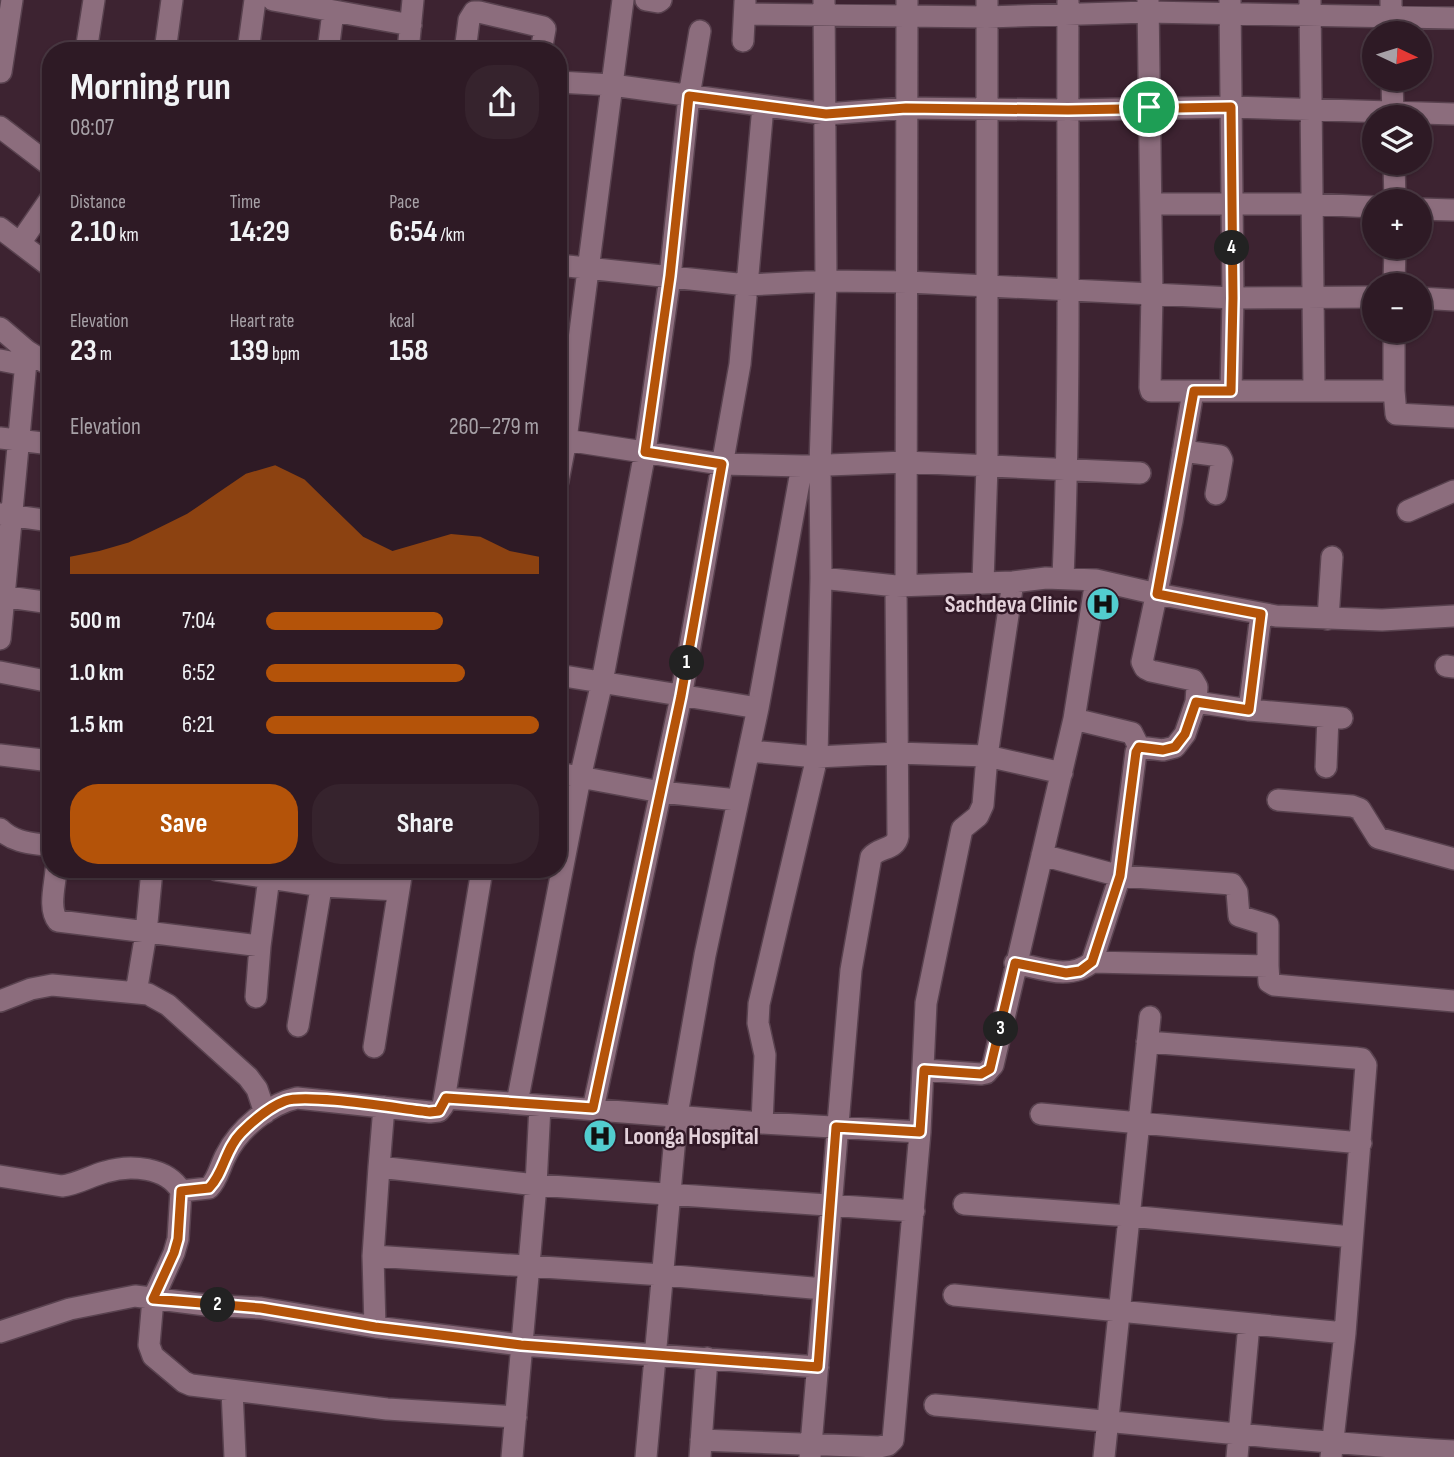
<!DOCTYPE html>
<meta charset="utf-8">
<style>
:root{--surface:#2e1a25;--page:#36232d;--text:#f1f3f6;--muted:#a7a1a7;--line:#493842;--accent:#b45309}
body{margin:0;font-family:"Sofia Sans Condensed",sans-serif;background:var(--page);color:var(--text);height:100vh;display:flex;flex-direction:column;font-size:26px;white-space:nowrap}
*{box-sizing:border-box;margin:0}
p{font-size:23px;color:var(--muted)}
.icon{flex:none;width:38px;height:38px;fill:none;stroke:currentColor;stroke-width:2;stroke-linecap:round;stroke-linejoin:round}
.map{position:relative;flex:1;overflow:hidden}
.panel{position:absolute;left:42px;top:42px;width:525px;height:836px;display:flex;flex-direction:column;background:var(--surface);border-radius:28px;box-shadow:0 2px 5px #0004,0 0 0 2px var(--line)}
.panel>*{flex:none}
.needle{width:46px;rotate:94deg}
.controls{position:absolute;left:1362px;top:21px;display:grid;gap:14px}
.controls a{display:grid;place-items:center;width:70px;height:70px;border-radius:50%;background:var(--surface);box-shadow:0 2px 5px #0004,0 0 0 2px var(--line);font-size:35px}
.pin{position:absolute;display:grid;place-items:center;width:60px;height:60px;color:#fff;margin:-30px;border:4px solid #fff;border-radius:50%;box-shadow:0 2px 7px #0007}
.km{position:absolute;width:35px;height:35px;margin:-18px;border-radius:50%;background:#222;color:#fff;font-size:19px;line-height:35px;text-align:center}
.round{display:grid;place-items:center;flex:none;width:74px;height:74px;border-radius:28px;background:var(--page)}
.headline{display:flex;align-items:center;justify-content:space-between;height:119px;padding:0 28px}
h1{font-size:38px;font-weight:700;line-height:52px}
.stats{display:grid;grid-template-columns:repeat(3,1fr);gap:10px;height:119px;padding:7px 28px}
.stats div{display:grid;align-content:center}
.stats b{font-size:30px;font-weight:700}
.stats small{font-size:19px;font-weight:400}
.stats p{font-size:19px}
.chart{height:196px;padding:14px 28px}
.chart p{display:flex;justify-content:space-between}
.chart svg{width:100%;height:126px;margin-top:7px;fill:var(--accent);opacity:.7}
.cta{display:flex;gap:14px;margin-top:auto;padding:14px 28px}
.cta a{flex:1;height:80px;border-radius:28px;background:var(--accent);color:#fff;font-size:28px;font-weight:700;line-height:80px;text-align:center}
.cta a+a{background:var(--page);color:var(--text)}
ul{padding:0 28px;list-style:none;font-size:23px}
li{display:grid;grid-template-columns:112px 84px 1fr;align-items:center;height:52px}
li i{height:18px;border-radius:9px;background:var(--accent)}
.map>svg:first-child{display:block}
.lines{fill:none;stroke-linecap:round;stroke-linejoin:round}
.minor-casing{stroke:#59424f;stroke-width:24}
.minor{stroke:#8c6d7d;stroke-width:21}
.route-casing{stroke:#fff;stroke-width:14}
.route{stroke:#b45309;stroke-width:9}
.labels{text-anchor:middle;stroke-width:5;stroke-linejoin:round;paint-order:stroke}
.poi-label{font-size:24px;font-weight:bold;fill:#e3d1da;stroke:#321927;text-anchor:end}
</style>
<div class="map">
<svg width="1454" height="1457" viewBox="0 0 1454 1457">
<rect width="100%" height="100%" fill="#3d2331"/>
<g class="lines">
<defs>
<path id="minor" d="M 273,0 L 411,25
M 623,0 L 566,440 L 721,464 L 802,466 L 906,462 L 1140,473
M 646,0 L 658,2 L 661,0
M 1148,0 L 1152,294 L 1150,387 L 1151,391 L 1394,391 L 1396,414 L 1454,417
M 1310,0 L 1314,390
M 1391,0 L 1391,33
M 1230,1 L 1233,298 L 1231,391
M 745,14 L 987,17 L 1148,12 L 1454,18
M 743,41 L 745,2
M 86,51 L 94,0
M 165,51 L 172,0
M 248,51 L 255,0
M 328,51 L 333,12
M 408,51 L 413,0
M 465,51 L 469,20 L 474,12 L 479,12 L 543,27 L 545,29 L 541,51
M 1,72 L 12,0
M 1392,79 L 1393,117
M 558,82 L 612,85 L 826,114 L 906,108 L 1068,110 L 1231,107 L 1454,114
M 0,127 L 51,166
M 1394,163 L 1395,201
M 1151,204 L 1311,204 L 1374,207
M 1419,209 L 1454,210
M 0,228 L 51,267
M 20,243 L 51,198
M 558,265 L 747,285 L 826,281 L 908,282 L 1233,298 L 1374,297
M 1394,285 L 1395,247
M 1419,298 L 1454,300
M 0,328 L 27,351 L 51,366
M 0,360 L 25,365
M 1193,391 L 1172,521 L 1142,662 L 1145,668 L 1151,671 L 1193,680 L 1197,687 L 1196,702
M 1394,391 L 1394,331
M 0,438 L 51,444
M 1183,451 L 1220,456 L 1222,460 L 1216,494
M 558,481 L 566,440
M 1408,511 L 1454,491
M 0,514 L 51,521
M 821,578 L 896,586 L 1013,582 L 1046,578 L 1096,580 L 1157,594 L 1276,616 L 1382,620 L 1454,616
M 1063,578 C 1071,386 1067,194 1068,2
M 983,582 L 987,466 L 987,0
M 906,585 L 907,0
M 0,596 L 51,603
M 1261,614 L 1249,710 L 1342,718
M 1328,619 L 1332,557
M 0,639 L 27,351
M 1446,666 L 1454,667
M 0,672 L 51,682
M 558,675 L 758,708
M 1074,719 L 1132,733 L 1139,747
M 749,751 L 817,757 L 897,753 L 987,756 L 1062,773
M 0,755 L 51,761
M 1326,767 L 1328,717
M 558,773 L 661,792 L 737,800
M 1278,800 L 1352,806 L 1360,809 L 1378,838 L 1454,859
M 0,829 C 14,843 32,843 51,846
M 1042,855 L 1120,876 L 1232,884 L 1237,892 L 1239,916 L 1268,925 L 1268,966
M 56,870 C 55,885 48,909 58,921 L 260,946
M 217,870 L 322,886 L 398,890
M 482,870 L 443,1106 L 439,1111 L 430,1112 L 297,1098 C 269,1104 239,1129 226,1155 C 220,1166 218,1179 209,1188 L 181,1191 L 178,1239 L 174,1253 L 153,1299 L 149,1345 L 153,1356 L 184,1382 L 191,1385 L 387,1409 L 516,1417
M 1092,962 L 1120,876 L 1136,752 L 1139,747 L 1163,750 L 1175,747 L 1185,734 L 1196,702 L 1249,710
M 1015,963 C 1041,968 1070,981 1092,962 L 1268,966 L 1269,982 L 1274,985 L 1454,1001
M 136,993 L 146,933 L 152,870
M 256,997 L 260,946 L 270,870
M 0,1001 L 31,989 L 52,985 L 148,994 L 168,1005 L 248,1077 L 257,1089 L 265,1113
M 298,1026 L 324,870
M 1147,1042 L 1355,1058 L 1362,1059 L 1366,1065 L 1345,1333 L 1331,1457
M 374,1047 L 402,870
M 924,1070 L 981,1074 L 986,1073 L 993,1065 L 1074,719 L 1096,580
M 446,1098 L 762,1123 L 920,1132
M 517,1103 L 580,778 L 602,682 L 645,452 L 670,277 L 689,96 L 700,31
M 593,1109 L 681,697 L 740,364 L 763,106
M 1041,1114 L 1361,1143
M 762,1123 L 765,1055 L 758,1023 L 759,1004 L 817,757 L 821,578 L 820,465 L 826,281 L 824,0
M 379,1167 L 384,1107
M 0,1176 L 62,1186 C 78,1184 90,1176 105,1172 C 130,1164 167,1167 181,1191
M 964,1204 L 1129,1216 L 1352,1237
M 373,1256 L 663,1275 L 824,1289
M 954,1295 L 1345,1333
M 375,1327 L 373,1256 L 379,1167 L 536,1185 L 914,1211
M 0,1332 L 70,1309 L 135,1296 L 206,1305 L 261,1308 L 375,1327 L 521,1345 L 818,1367
M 232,1390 L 235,1457
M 935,1405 C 1108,1420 1281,1441 1454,1451
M 701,1440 L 879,1447 L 888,1445 L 893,1440 L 920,1132 L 926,1003 L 962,829 L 978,816 L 983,805 L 987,756 L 1013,582
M 512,1457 L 536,1185 L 540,1106
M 646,1457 L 677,1115 L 705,955 L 758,708 L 802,466
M 700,1457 L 707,1358
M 810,1457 L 851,970 L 871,857 C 879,847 896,850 898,836 L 896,586
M 1104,1457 L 1150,1017
M 1237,1457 L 1249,1324"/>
</defs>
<use href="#minor" class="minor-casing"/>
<use href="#minor" class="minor"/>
</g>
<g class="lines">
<defs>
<path id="route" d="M 689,96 L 826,114 L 906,108 L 1068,110 L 1231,107 L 1233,298 L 1231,391 L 1194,391 L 1157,594 L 1261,614 L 1249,710 L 1196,702 L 1185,734 L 1175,747 L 1163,750 L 1139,747 L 1136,752 L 1120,876 L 1092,962 L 1080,971 L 1066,973 L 1015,963 L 990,1069 L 981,1074 L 924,1070 L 920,1132 L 836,1127 L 818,1367 L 521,1345 L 375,1327 L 261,1308 L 153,1299 L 174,1253 L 178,1239 L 181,1191 L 209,1188 C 224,1173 225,1149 241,1133 C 253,1121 269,1107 285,1101 C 307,1093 401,1109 430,1112 L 439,1111 L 446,1098 L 593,1108 L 681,696 L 722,464 L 645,452 L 670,276 Z"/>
</defs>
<use href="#route" class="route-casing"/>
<use href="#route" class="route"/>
</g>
<defs>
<symbol id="hospital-disc" viewBox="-11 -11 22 22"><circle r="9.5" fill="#52cdcf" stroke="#321927"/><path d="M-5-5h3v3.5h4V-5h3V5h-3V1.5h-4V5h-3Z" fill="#111"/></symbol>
</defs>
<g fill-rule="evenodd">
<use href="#hospital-disc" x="1084" y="585" width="38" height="38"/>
<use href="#hospital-disc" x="581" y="1117" width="38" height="38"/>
</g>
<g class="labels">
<g class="poi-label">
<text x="1078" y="612">Sachdeva Clinic</text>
<text x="624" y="1144" text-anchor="start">Loonga Hospital</text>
</g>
</g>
</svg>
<div class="controls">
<a><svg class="needle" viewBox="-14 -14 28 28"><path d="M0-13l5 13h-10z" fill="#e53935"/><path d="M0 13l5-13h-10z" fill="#a7a1a7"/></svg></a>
<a><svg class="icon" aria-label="layers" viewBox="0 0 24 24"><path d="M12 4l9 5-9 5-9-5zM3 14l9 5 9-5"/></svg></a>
<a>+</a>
<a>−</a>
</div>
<div class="pin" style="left:1149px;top:107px;background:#1e9e55"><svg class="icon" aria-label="arrive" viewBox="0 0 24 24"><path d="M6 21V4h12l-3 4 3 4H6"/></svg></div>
<b class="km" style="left:687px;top:663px">1</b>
<b class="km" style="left:218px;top:1305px">2</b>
<b class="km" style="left:1001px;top:1029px">3</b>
<b class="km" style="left:1232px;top:248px">4</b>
<section class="panel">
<div class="headline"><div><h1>Morning run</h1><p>08:07</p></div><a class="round"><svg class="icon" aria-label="share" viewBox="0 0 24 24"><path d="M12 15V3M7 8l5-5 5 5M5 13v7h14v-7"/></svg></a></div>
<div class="stats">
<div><p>Distance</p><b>2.10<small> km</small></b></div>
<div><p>Time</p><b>14:29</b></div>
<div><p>Pace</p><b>6:54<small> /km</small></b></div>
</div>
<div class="stats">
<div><p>Elevation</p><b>23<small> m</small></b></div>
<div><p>Heart rate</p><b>139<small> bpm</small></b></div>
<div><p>kcal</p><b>158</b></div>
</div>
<div class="chart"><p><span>Elevation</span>260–279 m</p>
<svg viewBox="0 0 160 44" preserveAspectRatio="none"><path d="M0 44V38L10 36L20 33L30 28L40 23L50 16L60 9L70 6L80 11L90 21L100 31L110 36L120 33L130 30L140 31L150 36L160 38V44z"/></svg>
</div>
<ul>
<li><b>500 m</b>7:04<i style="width:65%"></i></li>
<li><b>1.0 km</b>6:52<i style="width:73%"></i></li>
<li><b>1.5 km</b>6:21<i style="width:100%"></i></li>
</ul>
<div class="cta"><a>Save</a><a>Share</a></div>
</section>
</div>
